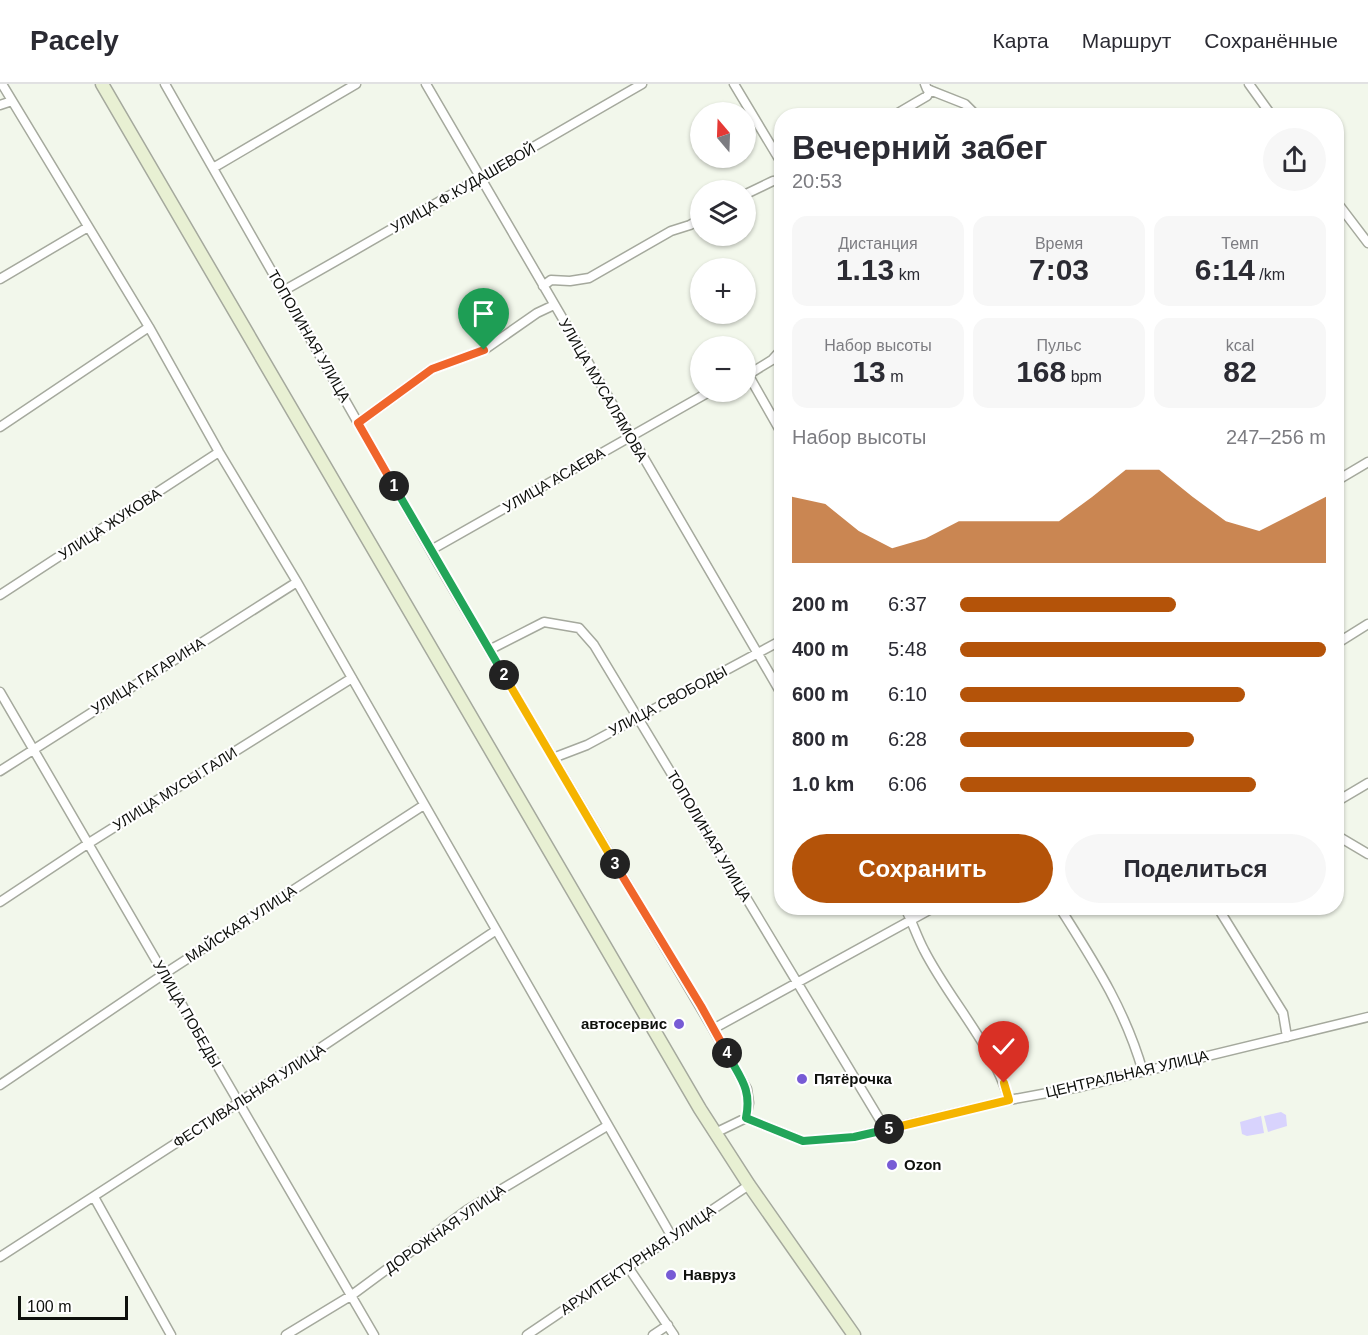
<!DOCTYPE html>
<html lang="ru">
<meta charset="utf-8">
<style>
:root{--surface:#fff;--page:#f7f7f7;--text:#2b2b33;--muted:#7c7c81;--line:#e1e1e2;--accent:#b45309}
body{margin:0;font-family:Helvetica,sans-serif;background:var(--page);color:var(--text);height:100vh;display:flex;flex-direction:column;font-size:22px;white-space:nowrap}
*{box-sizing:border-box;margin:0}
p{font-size:20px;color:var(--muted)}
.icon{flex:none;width:33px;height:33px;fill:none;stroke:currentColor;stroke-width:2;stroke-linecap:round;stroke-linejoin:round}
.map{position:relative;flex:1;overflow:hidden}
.details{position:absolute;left:774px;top:24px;width:570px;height:807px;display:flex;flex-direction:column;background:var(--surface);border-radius:24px;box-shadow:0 2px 4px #0004}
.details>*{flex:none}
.needle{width:39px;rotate:341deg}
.buttons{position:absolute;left:690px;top:18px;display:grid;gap:12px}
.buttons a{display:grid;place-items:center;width:66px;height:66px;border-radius:50%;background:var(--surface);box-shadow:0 2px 4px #0004;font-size:30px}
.scale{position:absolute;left:18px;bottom:15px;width:110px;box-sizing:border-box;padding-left:6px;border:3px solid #0e100c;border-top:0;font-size:16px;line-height:21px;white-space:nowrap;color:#0e100c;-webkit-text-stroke:4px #fff;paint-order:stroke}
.pin{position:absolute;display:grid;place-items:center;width:51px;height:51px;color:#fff;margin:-62px -26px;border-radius:50% 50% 50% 0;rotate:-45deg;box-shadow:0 0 6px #0007}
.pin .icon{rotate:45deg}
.km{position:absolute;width:30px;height:30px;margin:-15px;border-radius:50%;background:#222;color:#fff;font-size:16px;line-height:30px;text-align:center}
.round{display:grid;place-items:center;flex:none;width:63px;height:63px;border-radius:32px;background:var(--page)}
.head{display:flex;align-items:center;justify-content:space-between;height:102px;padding:0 18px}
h1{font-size:33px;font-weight:700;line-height:45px}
.stats{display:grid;grid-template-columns:repeat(3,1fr);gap:9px;height:102px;padding:6px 18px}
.stats div{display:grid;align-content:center;border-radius:15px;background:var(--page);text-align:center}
.stats b{font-size:30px;font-weight:700}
.stats small{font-size:16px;font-weight:400}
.stats p{font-size:16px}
.chart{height:168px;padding:12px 18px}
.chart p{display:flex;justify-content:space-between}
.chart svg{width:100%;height:108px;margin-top:6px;fill:var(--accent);opacity:.7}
.action{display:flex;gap:12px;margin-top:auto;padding:12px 18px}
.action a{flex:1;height:69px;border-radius:36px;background:var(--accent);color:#fff;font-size:24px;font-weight:700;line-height:69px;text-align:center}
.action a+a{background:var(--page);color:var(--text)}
ul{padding:0 18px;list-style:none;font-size:20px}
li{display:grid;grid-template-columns:96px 72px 1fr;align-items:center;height:45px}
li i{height:15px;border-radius:8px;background:var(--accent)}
header{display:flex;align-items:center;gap:36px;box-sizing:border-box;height:84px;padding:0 30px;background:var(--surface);border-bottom:2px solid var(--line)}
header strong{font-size:28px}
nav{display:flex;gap:33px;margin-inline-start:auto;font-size:21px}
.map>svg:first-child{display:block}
.green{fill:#d8d3fd}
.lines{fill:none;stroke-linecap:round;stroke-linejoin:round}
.minor-casing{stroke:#a5a99d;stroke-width:11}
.secondary-casing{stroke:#a5a99d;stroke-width:15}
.minor{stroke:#fff;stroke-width:8}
.secondary{stroke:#e8f0d3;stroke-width:12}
.split-1-casing{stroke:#fff;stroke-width:12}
.split-2-casing{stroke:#fff;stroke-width:12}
.split-3-casing{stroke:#fff;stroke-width:12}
.split-4-casing{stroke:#fff;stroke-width:12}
.split-5-casing{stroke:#fff;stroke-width:12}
.split-6-casing{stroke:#fff;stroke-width:12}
.split-1{stroke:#f0652b;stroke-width:8}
.split-2{stroke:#22a559;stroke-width:8}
.split-3{stroke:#f5b400;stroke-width:8}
.split-4{stroke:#f0652b;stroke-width:8}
.split-5{stroke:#22a559;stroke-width:8}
.split-6{stroke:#f5b400;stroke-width:8}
.poi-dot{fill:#775bd5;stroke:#fff;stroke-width:2}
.labels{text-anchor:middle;stroke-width:4.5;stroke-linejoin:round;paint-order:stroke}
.street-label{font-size:15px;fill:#0e100c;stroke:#fff}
.poi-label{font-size:15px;font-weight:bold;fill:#0e100c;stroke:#fff;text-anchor:start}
</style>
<header>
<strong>Pacely</strong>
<nav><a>Карта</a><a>Маршрут</a><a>Сохранённые</a></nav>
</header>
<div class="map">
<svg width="1368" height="1251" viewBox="0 0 1368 1251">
<rect width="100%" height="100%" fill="#f2f7eb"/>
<path class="green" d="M 1281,1028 L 1286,1031 L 1287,1042 L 1268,1048 L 1264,1032 Z
M 1261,1032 L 1264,1049 L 1247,1052 L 1242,1050 L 1240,1038 Z"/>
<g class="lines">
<defs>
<path id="minor" d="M 2,0 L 149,243 L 219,368 L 297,498 L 672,1153
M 165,0 L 439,481 L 713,945
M 426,0 L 782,611
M 734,0 L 782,80
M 925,0 L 927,5 L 965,20 L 977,32
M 1249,0 L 1272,32
M 0,21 L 12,17
M 893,32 L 927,12 L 930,6
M 213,84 L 356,0
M 746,110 L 773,97 L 782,96
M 1336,117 L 1368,159
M 0,195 L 88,143
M 543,202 L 551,196 L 570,197 L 589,194 L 671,147 L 690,141 L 700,135
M 283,207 C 404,139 522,69 642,0
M 746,292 L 772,276 L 782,265
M 749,292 L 782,350
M 358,339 L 432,285 L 484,266 L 537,229 L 554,221
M 0,343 L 149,243
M 1336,397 L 1368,378
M 431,466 L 709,308
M 0,511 L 219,368
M 1336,560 L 1368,540
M 489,566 L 544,538 L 579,544 L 594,561 L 886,1046
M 0,608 L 374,1251
M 553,674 L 587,661 L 782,556
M 0,687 L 297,498
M 1336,718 L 1368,699
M 1336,751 L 1368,770
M 0,818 L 89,759 L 352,594
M 905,824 C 912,837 917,853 924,866 C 950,917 993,961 1009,1016
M 1060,824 C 1094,878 1125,925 1143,988
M 1218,824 L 1283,929 L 1287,953
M 0,1001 L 164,890 L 424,721
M 746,1034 L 749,1019 L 747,1005 L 713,945 L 933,824
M 715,1049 L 746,1034 L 803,1057 L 854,1053 L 1009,1016 L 1080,1003 L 1368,933
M 94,1113 L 171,1251
M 0,1173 L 238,1019 L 495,847
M 628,1183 L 674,1251
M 286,1251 L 352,1211 L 467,1126 L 607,1042
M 527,1251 L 749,1101
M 653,1251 L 668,1241"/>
<path id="secondary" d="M 102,0 L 700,1025 L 749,1101 L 854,1251"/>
</defs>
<use href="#minor" class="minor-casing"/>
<use href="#secondary" class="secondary-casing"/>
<use href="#minor" class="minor"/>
<use href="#secondary" class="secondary"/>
</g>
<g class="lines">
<defs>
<path id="split-1" d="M 394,402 L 358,339 L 432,285 L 484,266"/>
<path id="split-2" d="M 394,402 L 504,591"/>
<path id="split-3" d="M 504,591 L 615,780"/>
<path id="split-4" d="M 615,780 L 701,922 L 727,969"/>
<path id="split-5" d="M 727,969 C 740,994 752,1004 746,1034 L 803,1057 L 854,1053 L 889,1045"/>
<path id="split-6" d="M 889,1045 L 1009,1016 L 1004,999"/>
</defs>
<use href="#split-1" class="split-1-casing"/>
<use href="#split-2" class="split-2-casing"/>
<use href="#split-3" class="split-3-casing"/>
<use href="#split-4" class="split-4-casing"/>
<use href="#split-5" class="split-5-casing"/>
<use href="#split-6" class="split-6-casing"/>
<use href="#split-1" class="split-1"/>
<use href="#split-2" class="split-2"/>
<use href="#split-3" class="split-3"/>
<use href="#split-4" class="split-4"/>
<use href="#split-5" class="split-5"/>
<use href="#split-6" class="split-6"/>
</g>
<g class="poi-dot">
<circle cx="679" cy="940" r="6"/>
<circle cx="802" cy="995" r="6"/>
<circle cx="892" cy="1081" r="6"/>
<circle cx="671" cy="1191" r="6"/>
</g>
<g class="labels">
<g class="street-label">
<text transform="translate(463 104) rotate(-30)" y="5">УЛИЦА Ф.КУДАШЕВОЙ</text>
<text transform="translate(309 252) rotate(60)" y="5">ТОПОЛИНАЯ УЛИЦА</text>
<text transform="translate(603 306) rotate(60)" y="5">УЛИЦА МУСАЛЯМОВА</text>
<text transform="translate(554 396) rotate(-30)" y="5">УЛИЦА АСАЕВА</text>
<text transform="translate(110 440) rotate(-33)" y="5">УЛИЦА ЖУКОВА</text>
<text transform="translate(148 592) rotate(-32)" y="5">УЛИЦА ГАГАРИНА</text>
<text transform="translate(668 617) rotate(-28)" y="5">УЛИЦА СВОБОДЫ</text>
<text transform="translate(175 705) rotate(-32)" y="5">УЛИЦА МУСЫ ГАЛИ</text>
<text transform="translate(709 752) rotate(59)" y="5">ТОПОЛИНАЯ УЛИЦА</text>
<text transform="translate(241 840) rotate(-33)" y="5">МАЙСКАЯ УЛИЦА</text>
<text transform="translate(187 930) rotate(60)" y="5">УЛИЦА ПОБЕДЫ</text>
<text transform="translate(1127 990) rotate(-13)" y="5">ЦЕНТРАЛЬНАЯ УЛИЦА</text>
<text transform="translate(249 1012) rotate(-33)" y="5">ФЕСТИВАЛЬНАЯ УЛИЦА</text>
<text transform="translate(445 1145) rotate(-35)" y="5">ДОРОЖНАЯ УЛИЦА</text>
<text transform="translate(638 1176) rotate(-34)" y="5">АРХИТЕКТУРНАЯ УЛИЦА</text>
</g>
<g class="poi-label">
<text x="667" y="945" text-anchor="end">автосервис</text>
<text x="814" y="1000">Пятёрочка</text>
<text x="904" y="1086">Ozon</text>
<text x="683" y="1196">Навруз</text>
</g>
</g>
</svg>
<div class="buttons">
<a><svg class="needle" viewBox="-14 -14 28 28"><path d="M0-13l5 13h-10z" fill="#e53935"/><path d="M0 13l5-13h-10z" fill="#7c7c81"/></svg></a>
<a><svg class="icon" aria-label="layers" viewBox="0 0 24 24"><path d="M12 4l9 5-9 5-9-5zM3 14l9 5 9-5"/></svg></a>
<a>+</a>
<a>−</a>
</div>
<div class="scale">100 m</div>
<div class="pin" style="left:484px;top:266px;background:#1e9e55"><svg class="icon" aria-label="arrive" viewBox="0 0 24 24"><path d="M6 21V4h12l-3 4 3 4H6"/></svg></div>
<div class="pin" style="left:1004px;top:999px;background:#d93025"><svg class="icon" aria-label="check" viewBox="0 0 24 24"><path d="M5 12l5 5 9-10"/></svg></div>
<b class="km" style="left:394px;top:402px">1</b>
<b class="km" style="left:504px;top:591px">2</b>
<b class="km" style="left:615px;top:780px">3</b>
<b class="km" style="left:727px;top:969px">4</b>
<b class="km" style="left:889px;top:1045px">5</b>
<section class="details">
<div class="head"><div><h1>Вечерний забег</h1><p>20:53</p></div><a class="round"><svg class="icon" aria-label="share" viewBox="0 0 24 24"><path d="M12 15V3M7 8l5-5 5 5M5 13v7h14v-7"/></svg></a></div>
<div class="stats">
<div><p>Дистанция</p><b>1.13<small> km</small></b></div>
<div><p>Время</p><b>7:03</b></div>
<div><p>Темп</p><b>6:14<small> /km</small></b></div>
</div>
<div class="stats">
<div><p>Набор высоты</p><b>13<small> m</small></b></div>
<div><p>Пульс</p><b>168<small> bpm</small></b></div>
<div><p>kcal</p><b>82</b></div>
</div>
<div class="chart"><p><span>Набор высоты</span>247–256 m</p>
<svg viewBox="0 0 160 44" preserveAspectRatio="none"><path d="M0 44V17L10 20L20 31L30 38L40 34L50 27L60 27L70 27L80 27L90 17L100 6L110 6L120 17L130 27L140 31L150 24L160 17V44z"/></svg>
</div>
<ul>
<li><b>200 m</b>6:37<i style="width:59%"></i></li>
<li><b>400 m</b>5:48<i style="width:100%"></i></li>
<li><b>600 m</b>6:10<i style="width:78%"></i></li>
<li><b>800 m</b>6:28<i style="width:64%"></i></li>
<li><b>1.0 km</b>6:06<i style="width:81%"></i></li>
</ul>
<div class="action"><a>Сохранить</a><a>Поделиться</a></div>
</section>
</div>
